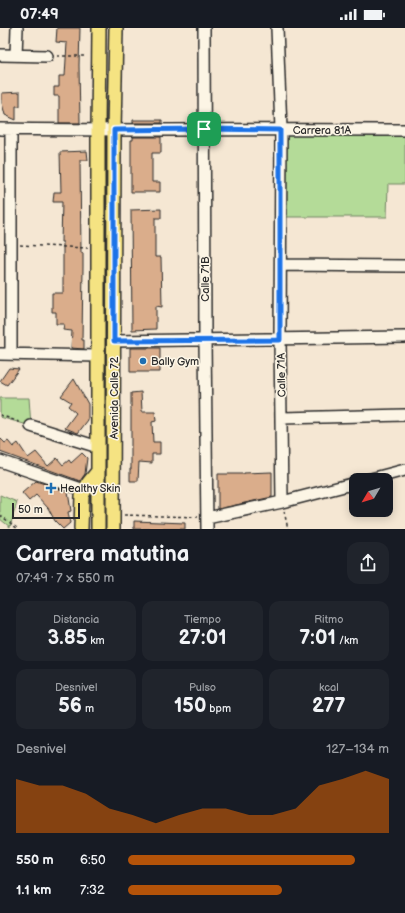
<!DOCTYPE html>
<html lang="es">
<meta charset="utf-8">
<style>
:root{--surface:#171b24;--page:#20242c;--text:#f1f3f6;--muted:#9ea1a6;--accent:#b45309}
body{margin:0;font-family:"Balsamiq Sans",sans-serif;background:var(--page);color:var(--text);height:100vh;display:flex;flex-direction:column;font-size:15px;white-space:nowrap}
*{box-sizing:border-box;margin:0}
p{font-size:13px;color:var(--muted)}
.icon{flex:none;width:22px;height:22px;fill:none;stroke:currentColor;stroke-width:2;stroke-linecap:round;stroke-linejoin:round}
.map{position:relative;height:501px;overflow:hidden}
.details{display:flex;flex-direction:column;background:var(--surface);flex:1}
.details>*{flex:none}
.needle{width:26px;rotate:232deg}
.tools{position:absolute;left:349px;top:445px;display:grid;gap:8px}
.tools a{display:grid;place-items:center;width:44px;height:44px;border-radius:8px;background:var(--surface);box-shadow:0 2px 10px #0003;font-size:20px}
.scale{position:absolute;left:12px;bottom:10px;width:68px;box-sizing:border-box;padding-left:4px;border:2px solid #2b2b2b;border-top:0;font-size:11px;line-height:14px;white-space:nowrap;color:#2b2b2b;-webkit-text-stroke:3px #fcf5e5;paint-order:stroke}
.pin{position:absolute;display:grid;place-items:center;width:34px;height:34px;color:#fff;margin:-17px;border-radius:8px;box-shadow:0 2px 6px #0006}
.round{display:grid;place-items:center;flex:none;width:42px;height:42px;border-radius:12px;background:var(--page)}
.headline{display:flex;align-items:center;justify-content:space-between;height:68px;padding:0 16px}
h1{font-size:22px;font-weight:700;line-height:30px}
.figures{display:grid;grid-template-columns:repeat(3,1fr);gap:6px;height:68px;padding:4px 16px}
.figures div{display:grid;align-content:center;border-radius:10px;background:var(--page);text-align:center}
.figures b{font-size:20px;font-weight:700}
.figures small{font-size:11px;font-weight:400}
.figures p{font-size:11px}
.chart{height:112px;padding:8px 16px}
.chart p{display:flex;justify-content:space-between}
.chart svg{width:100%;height:72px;margin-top:4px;fill:var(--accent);opacity:.7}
ul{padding:0 16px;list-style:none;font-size:13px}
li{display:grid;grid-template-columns:64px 48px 1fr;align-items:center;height:30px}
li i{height:10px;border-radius:5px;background:var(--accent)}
.status{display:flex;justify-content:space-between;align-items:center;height:28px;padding:0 20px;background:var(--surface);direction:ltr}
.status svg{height:11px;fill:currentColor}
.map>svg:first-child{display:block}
.green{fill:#b4db98;stroke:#708362}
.building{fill:#daad8b;stroke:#2b2b2b}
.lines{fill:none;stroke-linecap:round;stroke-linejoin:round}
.minor-casing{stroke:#2b2b2b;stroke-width:14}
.major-casing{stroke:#2b2b2b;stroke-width:16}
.path{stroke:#2b2b2b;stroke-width:1.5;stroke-dasharray:3 3;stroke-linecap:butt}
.minor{stroke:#fcf5e5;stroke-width:11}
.major{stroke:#f5e382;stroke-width:13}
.route-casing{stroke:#fff;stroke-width:8}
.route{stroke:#1a73e8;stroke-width:5}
.poi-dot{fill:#1f6fb2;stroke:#fcf5e5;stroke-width:1.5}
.labels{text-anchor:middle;stroke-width:3;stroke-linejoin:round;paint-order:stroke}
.street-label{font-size:11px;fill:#2b2b2b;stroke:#fcf5e5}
.poi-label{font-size:11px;fill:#2b2b2b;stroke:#fcf5e5;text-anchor:start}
</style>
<div class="status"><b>07:49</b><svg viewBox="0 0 49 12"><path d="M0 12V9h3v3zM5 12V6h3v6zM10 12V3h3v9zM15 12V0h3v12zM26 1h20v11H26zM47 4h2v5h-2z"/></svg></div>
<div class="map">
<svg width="405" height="501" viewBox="0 0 405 501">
<rect width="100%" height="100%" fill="#f5e7d3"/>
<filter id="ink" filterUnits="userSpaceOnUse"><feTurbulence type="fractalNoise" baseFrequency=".025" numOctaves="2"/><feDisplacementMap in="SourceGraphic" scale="8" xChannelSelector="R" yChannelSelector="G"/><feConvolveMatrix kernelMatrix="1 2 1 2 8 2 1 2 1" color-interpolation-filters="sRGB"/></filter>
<g filter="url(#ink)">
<path class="green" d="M 405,104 L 405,156 L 388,156 L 387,189 L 285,189 L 284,105 Z
M 0,370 L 29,370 L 31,398 L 0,389 Z
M 0,467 L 17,474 L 10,499 L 0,491 Z"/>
<path class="building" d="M 57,0 L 80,0 L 79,37 L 80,95 L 59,95 L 59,68 L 54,68 L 54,59 L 59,59 L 59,48 L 65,48 L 67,15 L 56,14 Z
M 20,64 L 20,78 L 16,78 L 16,92 L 5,87 L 2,75 L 2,65 Z
M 133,92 L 162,92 L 162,95 L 133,95 Z
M 133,109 L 161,109 L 161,125 L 152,125 L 152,154 L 160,154 L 160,164 L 131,164 L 131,112 L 133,112 Z
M 87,123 L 88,132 L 80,132 L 81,225 L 83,225 L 83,239 L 82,312 L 84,312 L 84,321 L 71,320 L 72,303 L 63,302 L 64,296 L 56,296 L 56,284 L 52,284 L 52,265 L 63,265 L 63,214 L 61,214 L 62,174 L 53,174 L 54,164 L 61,164 L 60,124 Z
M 161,181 L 161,190 L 155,190 L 155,229 L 161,229 L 162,279 L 156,278 L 156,301 L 132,302 L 131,182 Z
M 130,320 L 160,320 L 160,344 L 130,344 Z
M 9,340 L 19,341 L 7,357 L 0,353 Z
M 74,351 L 88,376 L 88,392 L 78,405 L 65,400 L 76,385 L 68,378 L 71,374 L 61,368 Z
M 141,364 L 142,384 L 155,384 L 156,393 L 152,394 L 153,414 L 160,414 L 160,426 L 152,426 L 152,435 L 139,434 L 138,453 L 130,453 L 130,441 L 131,441 L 131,365 Z
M 0,410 L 5,415 L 8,413 L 13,419 L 18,415 L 28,430 L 36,424 L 48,438 L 57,430 L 63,437 L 69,432 L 71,435 L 82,425 L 87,430 L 85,446 L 80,453 L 0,424 Z
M 272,444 L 272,469 L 218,481 L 218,446 L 244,446 L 244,445 Z
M 36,453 L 68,464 L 71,483 L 68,484 L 70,495 L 63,501 L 55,493 L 48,480 L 36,467 L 29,473 L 22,465 Z
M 134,493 L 185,495 L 185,501 L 134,501 Z"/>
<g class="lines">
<defs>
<path id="minor" d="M 204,0 L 205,311 L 207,501
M 277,0 L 281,101 L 280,311 L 282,474
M 0,27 L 47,28
M 16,27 L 17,0
M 0,101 C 135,103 270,101 405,102
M 281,237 L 405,238
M 114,313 L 405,309
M 0,326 L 98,328
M 11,326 L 11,101
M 282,390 L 405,387
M 31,398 L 98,419
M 0,433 L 84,462
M 367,452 L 405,442
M 207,490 L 282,474 L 356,455"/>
<path id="major" d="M 81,501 L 82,468 L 89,454 L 98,443
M 98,501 L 98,103 L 99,0
M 113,501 L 114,103 L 116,0"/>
</defs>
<use href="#minor" class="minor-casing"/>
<use href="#major" class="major-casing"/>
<path class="path" d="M 57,28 L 87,28
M 20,217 L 88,220
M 0,387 L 22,395
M 284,483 L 288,501
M 0,487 L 18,501
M 124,487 L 198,489"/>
<use href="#minor" class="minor"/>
<use href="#major" class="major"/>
</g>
</g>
<g class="lines" filter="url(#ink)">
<defs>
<path id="route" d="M 204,101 L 280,102 L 280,312 L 114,313 L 114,102 Z"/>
</defs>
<use href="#route" class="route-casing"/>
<use href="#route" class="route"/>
</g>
<g class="poi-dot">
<circle cx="143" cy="333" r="4"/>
<path d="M49 454h4v4h4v4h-4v4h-4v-4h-4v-4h4z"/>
</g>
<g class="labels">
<g class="street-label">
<text x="322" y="106">Carrera 81A</text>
<text transform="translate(205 251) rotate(-90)" y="4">Calle 71B</text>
<text transform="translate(281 347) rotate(-91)" y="4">Calle 71A</text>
<text transform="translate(114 370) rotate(-90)" y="4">Avenida Calle 72</text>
</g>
<g class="poi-label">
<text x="151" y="337">Bally Gym</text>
<text x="60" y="464">Healthy Skin</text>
</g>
</g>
</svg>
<div class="tools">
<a><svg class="needle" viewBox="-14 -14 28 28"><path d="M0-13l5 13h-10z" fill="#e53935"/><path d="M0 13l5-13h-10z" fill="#9ea1a6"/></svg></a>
</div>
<div class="scale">50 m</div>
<div class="pin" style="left:204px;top:101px;background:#1e9e55"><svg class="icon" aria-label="arrive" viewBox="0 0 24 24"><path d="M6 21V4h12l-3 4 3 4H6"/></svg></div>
</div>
<section class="details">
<div class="headline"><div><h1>Carrera matutina</h1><p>07:49 · 7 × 550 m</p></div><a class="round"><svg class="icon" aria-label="share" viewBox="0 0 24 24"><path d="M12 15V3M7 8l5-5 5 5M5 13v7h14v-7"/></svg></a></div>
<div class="figures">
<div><p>Distancia</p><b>3.85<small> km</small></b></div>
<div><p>Tiempo</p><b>27:01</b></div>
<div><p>Ritmo</p><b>7:01<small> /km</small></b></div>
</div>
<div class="figures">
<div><p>Desnivel</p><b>56<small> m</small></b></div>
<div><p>Pulso</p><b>150<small> bpm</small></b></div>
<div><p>kcal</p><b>277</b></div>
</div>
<div class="chart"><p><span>Desnivel</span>127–134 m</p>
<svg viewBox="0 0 160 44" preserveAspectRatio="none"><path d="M0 44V11L10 15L20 15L30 20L40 29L50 33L60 38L70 33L80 29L90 29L100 33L110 33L120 29L130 15L140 11L150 6L160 11V44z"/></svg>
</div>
<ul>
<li><b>550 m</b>6:50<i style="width:87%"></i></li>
<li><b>1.1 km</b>7:32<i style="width:59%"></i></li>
</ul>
</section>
